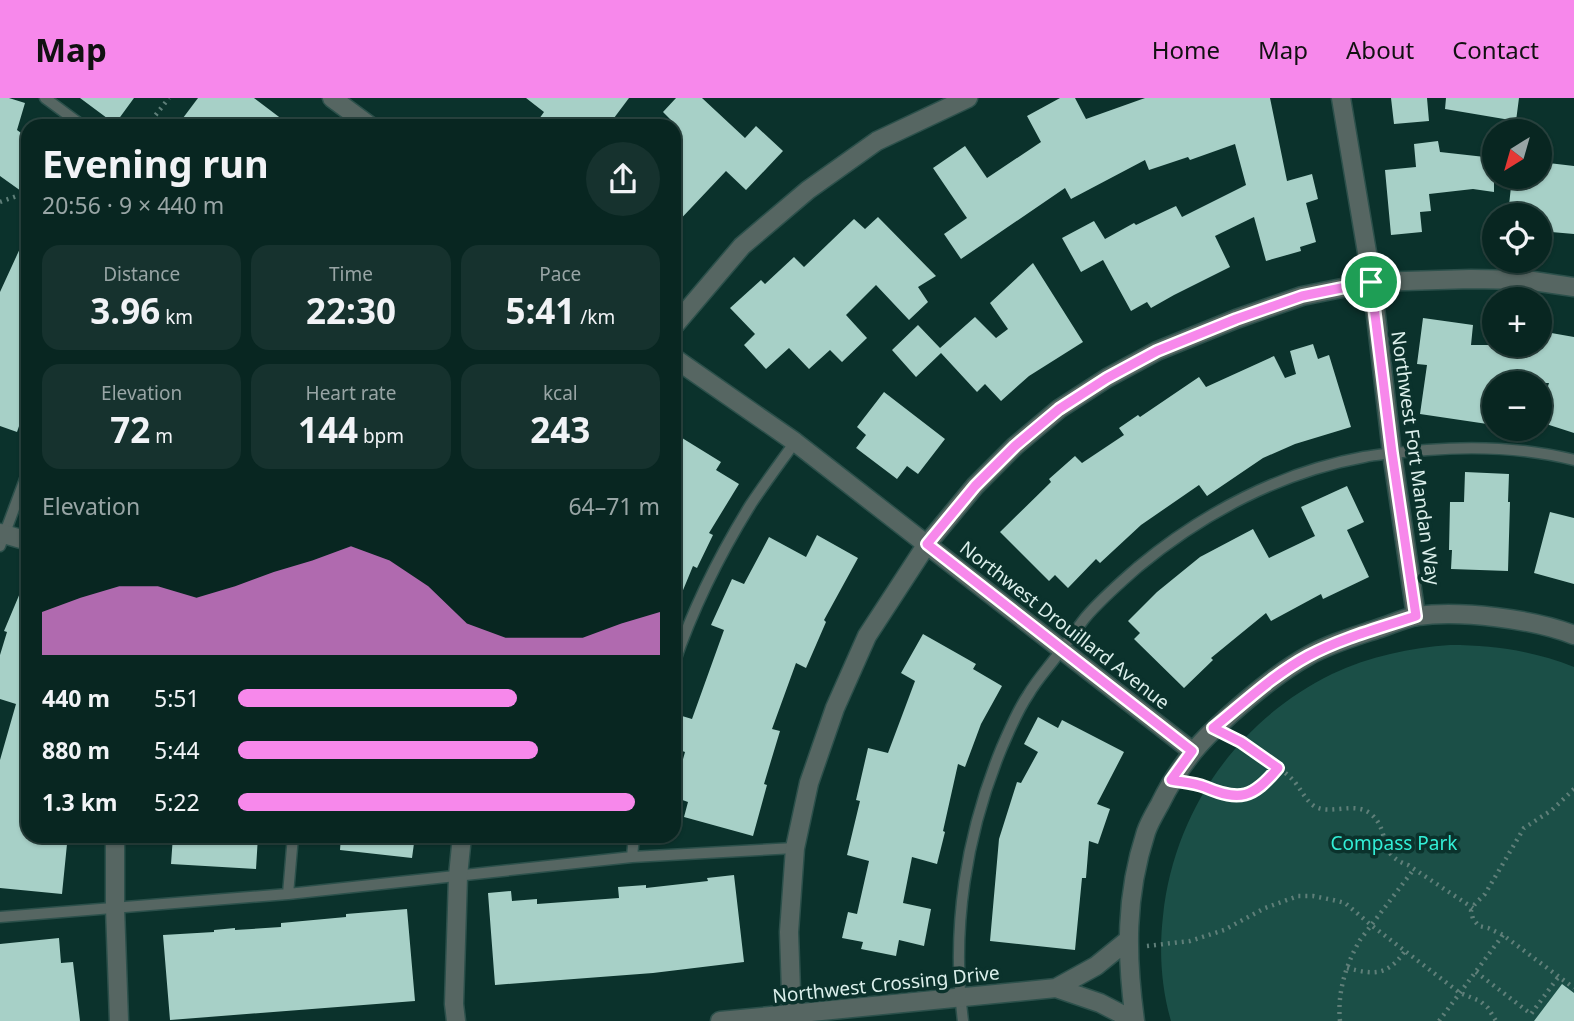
<!DOCTYPE html>
<meta charset="utf-8">
<style>
:root{--surface:#082621;--page:#16322e;--text:#f1f3f6;--muted:#98a5a5;--line:#29433f;--accent:#f788eb}
body{margin:0;font-family:"Noto Sans",sans-serif;background:var(--page);color:var(--text);height:100vh;display:flex;flex-direction:column;font-size:26px;white-space:nowrap}
*{box-sizing:border-box;margin:0}
p{font-size:23px;color:var(--muted)}
.icon{flex:none;width:38px;height:38px;fill:none;stroke:currentColor;stroke-width:2;stroke-linecap:round;stroke-linejoin:round}
.map{position:relative;flex:1;overflow:hidden}
.drawer{position:absolute;left:21px;top:21px;width:660px;height:724px;display:flex;flex-direction:column;background:var(--surface);border-radius:21px;box-shadow:0 2px 5px #0004,0 0 0 2px var(--line)}
.drawer>*{flex:none}
.needle{width:46px;rotate:217deg}
.tools{position:absolute;left:1482px;top:21px;display:grid;gap:14px}
.tools a{display:grid;place-items:center;width:70px;height:70px;border-radius:50%;background:var(--surface);box-shadow:0 2px 5px #0004,0 0 0 2px var(--line);font-size:35px}
.pin{position:absolute;display:grid;place-items:center;width:60px;height:60px;color:#fff;margin:-30px;border:4px solid #fff;border-radius:50%;box-shadow:0 2px 7px #0007}
.round{display:grid;place-items:center;flex:none;width:74px;height:74px;border-radius:37px;background:var(--page)}
.overview{display:flex;align-items:center;justify-content:space-between;height:119px;padding:0 21px}
h1{font-size:38px;font-weight:700;line-height:52px}
.stats{display:grid;grid-template-columns:repeat(3,1fr);gap:10px;height:119px;padding:7px 21px}
.stats div{display:grid;align-content:center;border-radius:18px;background:var(--page);text-align:center}
.stats b{font-size:35px;font-weight:700}
.stats small{font-size:19px;font-weight:400}
.stats p{font-size:19px}
.chart{height:196px;padding:14px 21px}
.chart p{display:flex;justify-content:space-between}
.chart svg{width:100%;height:126px;margin-top:7px;fill:var(--accent);opacity:.7}
ul{padding:0 21px;list-style:none;font-size:23px}
li{display:grid;grid-template-columns:112px 84px 1fr;align-items:center;height:52px}
li i{height:18px;border-radius:9px;background:var(--accent)}
header{display:flex;align-items:center;gap:42px;box-sizing:border-box;height:98px;padding:0 35px;background:var(--accent);color:#111}
header strong{font-size:33px}
nav{display:flex;gap:38px;margin-inline-start:auto;font-size:24px}
.map>svg:first-child{display:block}
.green{fill:#1b4f47}
.building{fill:#a7d0c7}
.lines{fill:none;stroke-linecap:round;stroke-linejoin:round}
.service-casing{stroke:#2c504b;stroke-width:13}
.minor-casing{stroke:#2c504b;stroke-width:21}
.tertiary-casing{stroke:#2c504b;stroke-width:21}
.path{stroke:#5f7f79;stroke-width:4.5;stroke-dasharray:2 5;stroke-linecap:butt}
.service{stroke:#566662;stroke-width:10}
.minor{stroke:#566662;stroke-width:18}
.tertiary{stroke:#566662;stroke-width:18}
.route-casing{stroke:#fff;stroke-width:14}
.route{stroke:#f788eb;stroke-width:9}
.labels{text-anchor:middle;stroke-width:7;stroke-linejoin:round;paint-order:stroke}
.street-label{font-size:19px;fill:#dbefeb;stroke:#0b322c}
.park-label{font-size:19px;fill:#32eed6;stroke:#0b322c}
</style>
<header>
<strong>Map</strong>
<nav><a>Home</a><a>Map</a><a>About</a><a>Contact</a></nav>
</header>
<div class="map">
<svg width="1574" height="923" viewBox="0 0 1574 923">
<rect width="100%" height="100%" fill="#0b322c"/>
<path class="green" d="M 1450,547 C 1494,547 1534,553 1574,569 L 1574,923 L 1171,923 C 1161,889 1159,852 1163,818 C 1174,713 1238,622 1332,576 C 1370,558 1410,550 1450,547 Z"/>
<path class="building" d="M 0,0 L 9,0 L 25,5 L 17,32 L 28,40 L 28,98 L 0,78 Z
M 80,0 L 134,0 L 115,26 Z
M 198,0 L 254,0 L 291,28 L 177,28 Z
M 526,0 L 629,0 L 608,28 L 534,28 L 544,14 Z
M 676,0 L 702,0 L 745,40 L 756,28 L 783,53 L 746,92 L 726,73 L 674,128 L 674,25 L 663,14 Z
M 1060,0 L 1075,0 L 1086,21 L 1145,0 L 1270,0 L 1287,83 L 1312,76 L 1318,101 L 1306,105 L 1316,144 L 1300,149 L 1301,153 L 1266,163 L 1254,119 L 1215,138 L 1230,169 L 1174,197 L 1151,210 L 1147,204 L 1131,213 L 1103,162 L 1081,174 L 1062,140 L 1094,123 L 1105,141 L 1134,125 L 1136,127 L 1176,108 L 1182,119 L 1246,87 L 1235,46 L 1190,62 L 1188,59 L 1149,72 L 1145,62 L 1071,101 L 1065,90 L 961,161 L 944,136 L 967,120 L 933,70 L 965,48 L 987,80 L 1041,44 L 1027,18 Z
M 1391,0 L 1427,0 L 1429,23 L 1394,26 Z
M 1446,0 L 1519,0 L 1516,23 L 1445,11 Z
M 1438,43 L 1440,54 L 1494,60 L 1494,94 L 1473,91 L 1429,96 L 1431,113 L 1420,114 L 1422,134 L 1391,137 L 1385,72 L 1416,69 L 1414,46 Z
M 1540,64 L 1574,68 L 1574,136 L 1540,133 L 1540,117 L 1508,117 L 1512,79 L 1540,79 Z
M 878,119 L 936,178 L 918,189 L 928,204 L 909,222 L 876,187 L 846,217 L 867,240 L 842,264 L 830,252 L 809,271 L 789,250 L 766,271 L 744,247 L 755,236 L 730,210 L 761,182 L 765,186 L 794,159 L 804,169 L 854,121 L 865,131 Z
M 28,133 L 28,302 L 17,334 L 0,328 L 0,194 Z
M 1033,165 L 1083,244 L 1029,278 L 1001,303 L 985,286 L 977,294 L 941,255 L 916,279 L 892,252 L 918,227 L 940,250 L 975,219 L 996,240 L 1008,231 L 990,205 Z
M 1423,220 L 1473,227 L 1471,247 L 1540,247 L 1540,233 L 1574,239 L 1574,335 L 1540,324 L 1540,314 L 1549,285 L 1494,285 L 1494,327 L 1420,316 L 1427,267 L 1417,266 Z
M 1313,246 L 1318,261 L 1329,257 L 1351,329 L 1295,346 L 1263,360 L 1207,398 L 1199,387 L 1141,427 L 1100,465 L 1096,461 L 1068,490 L 1055,477 L 1049,483 L 1000,434 L 1051,384 L 1049,381 L 1075,358 L 1082,365 L 1124,337 L 1119,330 L 1138,317 L 1140,319 L 1199,279 L 1206,289 L 1274,258 L 1285,280 L 1296,276 L 1290,253 Z
M 884,294 L 945,341 L 918,376 L 907,368 L 897,381 L 856,350 L 866,337 L 857,329 Z
M 674,335 L 721,364 L 716,372 L 739,386 L 709,435 L 713,437 L 697,470 L 693,468 L 674,514 Z
M 1465,374 L 1509,376 L 1508,404 L 1510,404 L 1508,473 L 1451,471 L 1452,452 L 1449,452 L 1450,404 L 1464,404 Z
M 1347,388 L 1364,424 L 1347,432 L 1369,479 L 1323,501 L 1321,496 L 1271,523 L 1266,515 L 1211,560 L 1213,562 L 1184,590 L 1134,541 L 1140,535 L 1128,523 L 1157,494 L 1200,459 L 1253,431 L 1269,460 L 1315,438 L 1301,409 Z
M 1550,414 L 1574,420 L 1574,486 L 1534,475 Z
M 817,437 L 858,460 L 824,522 L 826,524 L 806,570 L 796,565 L 772,631 L 780,633 L 764,686 L 767,687 L 753,738 L 684,719 L 688,704 L 674,699 L 674,694 L 685,654 L 674,650 L 674,644 L 682,618 L 692,621 L 724,532 L 711,527 L 732,481 L 744,486 L 769,439 L 806,459 Z
M 28,476 L 28,738 L 65,738 L 64,746 L 67,746 L 62,796 L 0,790 L 0,662 L 16,606 L 0,601 L 0,557 L 7,534 L 4,533 Z
M 923,536 L 976,566 L 973,571 L 1002,588 L 981,626 L 965,669 L 958,666 L 943,733 L 945,734 L 937,766 L 912,759 L 903,805 L 931,811 L 924,848 L 899,842 L 896,858 L 861,851 L 863,844 L 842,840 L 848,814 L 857,816 L 869,763 L 847,757 L 860,703 L 856,702 L 868,650 L 888,655 L 915,583 L 901,575 Z
M 1038,619 L 1058,630 L 1062,622 L 1124,654 L 1097,706 L 1110,711 L 1098,746 L 1089,743 L 1086,780 L 1082,780 L 1075,852 L 990,843 L 999,741 L 1017,684 L 1021,685 L 1038,654 L 1024,646 Z
M 173,738 L 258,738 L 256,771 L 171,766 Z
M 341,738 L 415,738 L 412,760 L 340,752 Z
M 734,777 L 744,864 L 653,875 L 495,887 L 488,795 L 511,793 L 512,803 L 537,801 L 537,806 L 619,800 L 618,789 L 646,787 L 646,790 L 708,783 L 707,780 Z
M 407,811 L 415,903 L 170,922 L 163,837 L 214,834 L 214,832 L 235,830 L 235,832 L 281,829 L 281,825 L 346,819 L 346,816 Z
M 59,840 L 61,865 L 73,864 L 80,923 L 0,923 L 0,846 Z
M 1562,886 L 1574,895 L 1574,923 L 1534,923 Z"/>
<g class="lines">
<defs>
<path id="service" d="M 45,0 L 83,28
M 0,448 L 28,373
M 674,566 C 693,510 720,456 751,406 C 765,385 780,365 795,344
M 632,759 L 634,738
M 288,796 L 293,738
M 0,819 L 288,796 L 632,759 L 795,750
M 963,923 C 951,830 966,736 1002,649 C 1010,631 1017,613 1028,597 C 1036,583 1047,571 1056,559 C 1066,546 1075,533 1085,520 C 1101,501 1120,485 1138,469 C 1203,415 1281,374 1364,359 C 1385,355 1406,354 1427,352 C 1476,348 1526,350 1574,362"/>
<path id="minor" d="M 332,0 L 370,28
M 1341,0 L 1372,184 L 1392,355 L 1416,518
M 674,228 L 742,148 L 808,92 L 877,43 L 968,0
M 674,260 L 795,344 L 1192,653
M 0,435 L 28,443
M 115,738 L 115,810 L 119,923
M 456,923 L 454,906 L 458,778 L 462,738
M 792,923 L 789,834 L 795,750 L 809,685 L 835,610 L 867,538 L 927,446 L 975,388 L 1015,348 L 1059,311 L 1107,280 L 1157,253 L 1236,221 L 1302,198 L 1372,184 L 1471,181 L 1526,182 L 1574,189"/>
<path id="tertiary" d="M 1056,890 L 1100,905 L 1135,923
M 720,923 L 1056,890 L 1096,868 L 1128,842
M 1135,923 C 1126,857 1125,798 1146,734 C 1149,725 1155,715 1160,706 C 1183,659 1208,635 1248,601 C 1267,585 1286,570 1308,558 C 1329,546 1353,539 1377,531 C 1390,527 1404,520 1417,518 C 1461,512 1533,521 1574,537"/>
</defs>
<use href="#service" class="service-casing"/>
<use href="#minor" class="minor-casing"/>
<use href="#tertiary" class="tertiary-casing"/>
<path class="path" d="M 147,28 L 169,0
M 0,104 L 28,94
M 1233,640 L 1241,644 C 1257,655 1276,666 1290,679 C 1300,688 1304,701 1314,708 C 1330,718 1356,702 1372,717 C 1391,734 1376,756 1408,767 L 1473,810
M 1193,686 C 1201,688 1207,691 1215,694 C 1245,703 1259,693 1278,670
M 1574,691 L 1552,712 L 1524,730 L 1485,796 L 1475,806 L 1471,813 L 1473,821 L 1479,828 L 1488,830 L 1503,837 L 1574,890
M 1147,848 L 1190,843 L 1224,832 L 1265,810 L 1298,798 L 1313,798 L 1333,802 L 1345,805 L 1371,827 L 1460,895 L 1480,903 L 1488,910 L 1496,923
M 1347,870 C 1375,877 1387,878 1405,853
M 1476,874 L 1531,916 L 1559,878
M 1340,923 C 1337,895 1346,866 1360,842 L 1414,771
M 1439,923 L 1503,837"/>
<use href="#service" class="service"/>
<use href="#minor" class="minor"/>
<use href="#tertiary" class="tertiary"/>
</g>
<g class="lines">
<defs>
<path id="route" d="M 1371,184 L 1392,355 L 1416,518 C 1380,530 1342,540 1308,558 C 1273,577 1244,605 1213,630 L 1241,644 L 1278,670 C 1253,700 1240,704 1205,689 C 1195,685 1182,684 1171,682 L 1192,653 L 927,446 L 975,388 L 1015,348 L 1059,311 L 1107,280 L 1157,253 L 1236,221 L 1302,198 Z"/>
</defs>
<use href="#route" class="route-casing"/>
<use href="#route" class="route"/>
</g>
<g class="labels">
<g class="street-label">
<text transform="translate(1416 360) rotate(82)" y="7">Northwest Fort Mandan Way</text>
<text transform="translate(1065 527) rotate(38)" y="7">Northwest Drouillard Avenue</text>
<text transform="translate(886 886) rotate(-6)" y="7">Northwest Crossing Drive</text>
</g>
<g class="park-label">
<text x="1394" y="752">Compass Park</text>
</g>
</g>
</svg>
<div class="tools">
<a><svg class="needle" viewBox="-14 -14 28 28"><path d="M0-13l5 13h-10z" fill="#e53935"/><path d="M0 13l5-13h-10z" fill="#98a5a5"/></svg></a>
<a><svg class="icon" aria-label="locate" viewBox="0 0 24 24"><circle cx="12" cy="12" r="6"/><path d="M12 2v4M12 18v4M2 12h4M18 12h4"/></svg></a>
<a>+</a>
<a>−</a>
</div>
<div class="pin" style="left:1371px;top:184px;background:#1e9e55"><svg class="icon" aria-label="arrive" viewBox="0 0 24 24"><path d="M6 21V4h12l-3 4 3 4H6"/></svg></div>
<section class="drawer">
<div class="overview"><div><h1>Evening run</h1><p>20:56 · 9 × 440 m</p></div><a class="round"><svg class="icon" aria-label="share" viewBox="0 0 24 24"><path d="M12 15V3M7 8l5-5 5 5M5 13v7h14v-7"/></svg></a></div>
<div class="stats">
<div><p>Distance</p><b>3.96<small> km</small></b></div>
<div><p>Time</p><b>22:30</b></div>
<div><p>Pace</p><b>5:41<small> /km</small></b></div>
</div>
<div class="stats">
<div><p>Elevation</p><b>72<small> m</small></b></div>
<div><p>Heart rate</p><b>144<small> bpm</small></b></div>
<div><p>kcal</p><b>243</b></div>
</div>
<div class="chart"><p><span>Elevation</span>64–71 m</p>
<svg viewBox="0 0 160 44" preserveAspectRatio="none"><path d="M0 44V29L10 24L20 20L30 20L40 24L50 20L60 15L70 11L80 6L90 11L100 20L110 33L120 38L130 38L140 38L150 33L160 29V44z"/></svg>
</div>
<ul>
<li><b>440 m</b>5:51<i style="width:66%"></i></li>
<li><b>880 m</b>5:44<i style="width:71%"></i></li>
<li><b>1.3 km</b>5:22<i style="width:94%"></i></li>
</ul>
</section>
</div>
